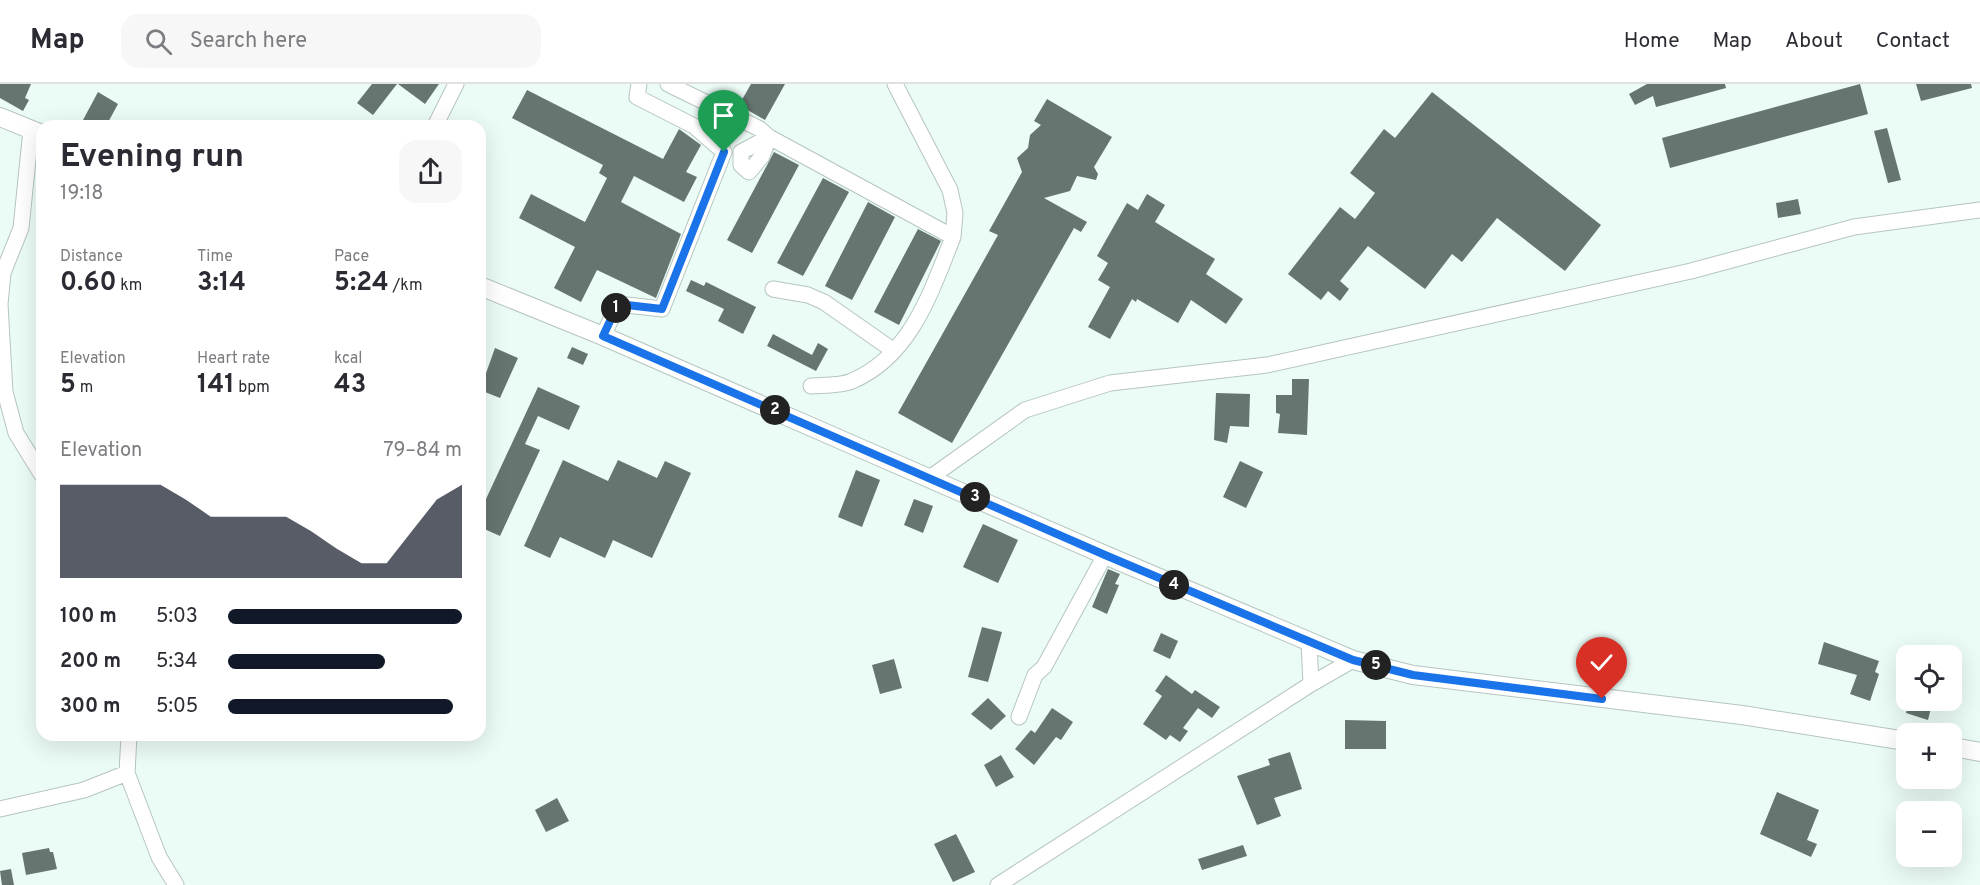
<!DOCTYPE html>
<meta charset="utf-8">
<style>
:root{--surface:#fff;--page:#f7f7f7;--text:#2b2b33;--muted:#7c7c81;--line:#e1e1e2;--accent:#111827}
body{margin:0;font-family:Overpass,sans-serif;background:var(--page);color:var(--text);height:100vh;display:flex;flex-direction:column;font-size:22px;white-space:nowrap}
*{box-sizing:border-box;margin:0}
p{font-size:20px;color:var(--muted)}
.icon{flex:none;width:33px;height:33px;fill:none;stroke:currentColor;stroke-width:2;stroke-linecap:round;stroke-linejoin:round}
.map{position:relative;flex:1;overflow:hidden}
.side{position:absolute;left:36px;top:36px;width:450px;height:621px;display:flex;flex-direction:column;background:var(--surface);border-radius:18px;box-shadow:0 6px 24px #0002}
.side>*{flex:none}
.fabs{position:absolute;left:1896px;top:561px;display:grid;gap:12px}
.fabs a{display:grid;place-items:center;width:66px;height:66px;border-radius:12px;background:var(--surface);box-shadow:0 6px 24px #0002;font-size:30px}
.pin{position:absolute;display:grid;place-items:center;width:51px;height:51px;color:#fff;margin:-62px -26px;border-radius:50% 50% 50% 0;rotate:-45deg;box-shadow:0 0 6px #0007}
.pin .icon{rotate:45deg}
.km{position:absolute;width:30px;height:30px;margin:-15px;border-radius:50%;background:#222;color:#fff;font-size:16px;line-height:30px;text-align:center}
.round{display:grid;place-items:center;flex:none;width:63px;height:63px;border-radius:18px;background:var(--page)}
.summary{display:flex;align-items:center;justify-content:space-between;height:102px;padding:0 24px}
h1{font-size:33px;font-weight:700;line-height:45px}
.figures{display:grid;grid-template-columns:repeat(3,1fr);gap:9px;height:102px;padding:6px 24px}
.figures div{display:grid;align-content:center}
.figures b{font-size:26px;font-weight:700}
.figures small{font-size:16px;font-weight:400}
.figures p{font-size:16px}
.chart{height:168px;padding:12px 24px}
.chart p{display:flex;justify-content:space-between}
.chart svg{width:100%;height:108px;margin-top:6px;fill:var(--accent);opacity:.7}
ul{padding:0 24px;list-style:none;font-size:20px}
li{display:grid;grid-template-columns:96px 72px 1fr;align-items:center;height:45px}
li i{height:15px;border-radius:8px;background:var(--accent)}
header{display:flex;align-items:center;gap:36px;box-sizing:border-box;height:84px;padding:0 30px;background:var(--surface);border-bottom:2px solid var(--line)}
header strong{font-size:28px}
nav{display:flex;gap:33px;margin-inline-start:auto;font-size:21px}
.search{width:420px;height:54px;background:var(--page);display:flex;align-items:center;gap:15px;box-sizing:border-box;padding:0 21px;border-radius:18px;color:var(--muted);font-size:22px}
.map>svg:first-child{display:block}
.building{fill:#677570}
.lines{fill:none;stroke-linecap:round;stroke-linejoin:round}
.minor-casing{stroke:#b6c5c0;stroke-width:17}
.major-casing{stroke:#b6c5c0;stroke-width:20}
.minor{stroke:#fff;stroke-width:15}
.major{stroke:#fff;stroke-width:18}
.route-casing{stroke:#fff;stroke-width:12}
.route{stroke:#1a73e8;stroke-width:8}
</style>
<header>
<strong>Map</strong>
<div class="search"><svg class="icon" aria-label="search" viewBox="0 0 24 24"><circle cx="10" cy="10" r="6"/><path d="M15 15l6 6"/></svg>Search here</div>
<nav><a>Home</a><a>Map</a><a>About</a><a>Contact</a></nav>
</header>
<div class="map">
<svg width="1980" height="801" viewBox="0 0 1980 801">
<rect width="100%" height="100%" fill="#ebfbf6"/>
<path class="building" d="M 0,0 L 31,0 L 25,14 L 29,16 L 23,27 L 0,14 Z
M 372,0 L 397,0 L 373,31 L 357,19 Z
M 398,0 L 439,0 L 425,20 Z
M 751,0 L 785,0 L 765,36 L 739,21 Z
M 1647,0 L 1725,0 L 1726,4 L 1656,23 L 1653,12 L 1635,21 L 1629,10 Z
M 1860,0 L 1868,30 L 1670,84 L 1662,54 Z
M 1916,0 L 1971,0 L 1972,4 L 1921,17 Z
M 527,6 L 663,75 L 679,45 L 701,61 L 686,88 L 697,93 L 684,118 L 634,92 L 621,118 L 681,150 L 656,214 L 597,186 L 581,218 L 554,204 L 575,163 L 519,134 L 531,110 L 585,138 L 607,94 L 599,89 L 603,81 L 512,34 Z
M 98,8 L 118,20 L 106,42 L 94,42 L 83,36 Z
M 1432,8 L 1601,141 L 1565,187 L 1497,134 L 1462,178 L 1452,170 L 1425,205 L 1368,162 L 1340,197 L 1349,205 L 1340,217 L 1328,207 L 1321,216 L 1288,190 L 1340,123 L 1355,135 L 1375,109 L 1350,89 L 1384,45 L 1395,54 Z
M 1047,15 L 1112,53 L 1094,83 L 1098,90 L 1096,96 L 1077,92 L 1070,107 L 1044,114 L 1087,138 L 1081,148 L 1074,144 L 952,359 L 898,329 L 998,151 L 989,147 L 1022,88 L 1017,74 L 1028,64 L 1030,51 L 1041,41 L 1034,37 Z
M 1887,44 L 1901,96 L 1888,99 L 1874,47 Z
M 774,68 L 799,81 L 752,169 L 727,156 Z
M 823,94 L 849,108 L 803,192 L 777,179 Z
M 1147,110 L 1165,121 L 1155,138 L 1215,175 L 1206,190 L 1243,215 L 1226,240 L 1191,216 L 1178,239 L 1137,215 L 1136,218 L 1132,215 L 1110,255 L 1088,243 L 1110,203 L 1098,196 L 1108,179 L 1097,172 L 1127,119 L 1138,126 Z
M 1798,115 L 1801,130 L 1778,134 L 1776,119 Z
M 868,118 L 895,133 L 852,216 L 825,202 Z
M 918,145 L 941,157 L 899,241 L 874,228 Z
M 691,196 L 704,202 L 706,198 L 756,223 L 743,250 L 718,237 L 724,225 L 686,207 Z
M 773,250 L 812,271 L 818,259 L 828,265 L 816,287 L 767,262 Z
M 572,263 L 588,270 L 583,281 L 567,274 Z
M 495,264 L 518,274 L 500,314 L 480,306 Z
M 1292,295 L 1309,295 L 1307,351 L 1278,349 L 1280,330 L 1276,329 L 1276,311 L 1292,311 Z
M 538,303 L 580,322 L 569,346 L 538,332 L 525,360 L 540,366 L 500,452 L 480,443 L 480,428 Z
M 1216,309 L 1250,310 L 1249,343 L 1230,342 L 1227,359 L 1214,356 Z
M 563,376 L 608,397 L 618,376 L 657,394 L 665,377 L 691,389 L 652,474 L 613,456 L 605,474 L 560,453 L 550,474 L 524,462 Z
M 1240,377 L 1263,388 L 1246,424 L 1223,413 Z
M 856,386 L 880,396 L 862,443 L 838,433 Z
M 914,415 L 933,422 L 923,449 L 904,441 Z
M 983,440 L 1018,456 L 998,499 L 963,483 Z
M 1108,485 L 1120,490 L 1115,500 L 1119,501 L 1107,530 L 1092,523 Z
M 982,543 L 1002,548 L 988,598 L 968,593 Z
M 1161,549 L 1178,557 L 1170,575 L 1153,567 Z
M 1824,558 L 1879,577 L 1875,588 L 1879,590 L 1870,617 L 1850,610 L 1857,591 L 1818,580 Z
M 894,575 L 902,604 L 880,610 L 872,581 Z
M 1166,591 L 1192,610 L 1195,606 L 1220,623 L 1212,634 L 1198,624 L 1183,644 L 1188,647 L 1180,658 L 1170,651 L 1166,656 L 1143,640 L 1162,612 L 1155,607 Z
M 988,614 L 1006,632 L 991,646 L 971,630 Z
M 1909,616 L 1933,616 L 1928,636 L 1906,629 Z
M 1052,624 L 1073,638 L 1061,656 L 1056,653 L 1034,681 L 1015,665 L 1031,646 L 1035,649 Z
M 1345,636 L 1386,637 L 1386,665 L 1345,665 Z
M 1290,668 L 1302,705 L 1274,714 L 1281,732 L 1257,741 L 1237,692 L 1270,681 L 1268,675 Z
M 1001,671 L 1014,693 L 996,703 L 984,681 Z
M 1777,708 L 1819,726 L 1807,756 L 1817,760 L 1811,773 L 1760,750 Z
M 557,714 L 569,737 L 546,748 L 535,726 Z
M 956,750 L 975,788 L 953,798 L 934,760 Z
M 1243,761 L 1247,772 L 1202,786 L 1198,775 Z
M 49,764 L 50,768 L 53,768 L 57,785 L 26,791 L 22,769 Z
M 11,785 L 14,801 L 2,801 L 0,787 Z"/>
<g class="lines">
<defs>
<path id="minor" d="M 668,0 L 760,45 L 769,53 L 953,153 C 931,208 911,272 852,297 C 841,302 823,301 811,302
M 895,0 L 950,106 L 955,129 L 953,153
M 435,42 L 456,0
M 31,46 L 21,144 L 3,189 L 0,220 L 5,308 L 16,349 L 42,391
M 769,53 L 762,72 L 749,88 L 741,81 L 741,68 Z
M 773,205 L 808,211 L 824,218 L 894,267
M 603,252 L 618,220 L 662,225 L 724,68 L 694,42 L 637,13 L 639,0
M 931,393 L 1025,326 L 1110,299 L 1267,281 L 1691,187 L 1854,143 L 1980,126
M 1309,558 L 1311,600
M 1019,633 L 1035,591 L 1044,583 L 1105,471
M 129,651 L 127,689 L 159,773 L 176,801
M 0,725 L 84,706 L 127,689
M 998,801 L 1311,600 L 1353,576"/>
<path id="major" d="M 0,33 L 42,50
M 480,202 L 603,252 L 1105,471 L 1353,576 L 1413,591 L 1742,631 L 1906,657
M 1952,663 L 1980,668"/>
</defs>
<use href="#minor" class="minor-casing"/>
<use href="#major" class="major-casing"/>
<use href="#minor" class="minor"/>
<use href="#major" class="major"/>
</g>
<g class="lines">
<defs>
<path id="route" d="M 724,68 L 662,225 L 618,220 L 603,252 L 1105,471 L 1353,576 L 1413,591 L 1602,615"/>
</defs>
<use href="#route" class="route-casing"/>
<use href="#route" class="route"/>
</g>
</svg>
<div class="fabs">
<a><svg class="icon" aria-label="locate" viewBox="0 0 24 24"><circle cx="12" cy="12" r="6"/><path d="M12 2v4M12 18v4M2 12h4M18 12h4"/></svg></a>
<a>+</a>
<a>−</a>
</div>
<div class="pin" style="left:724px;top:68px;background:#1e9e55"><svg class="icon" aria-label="arrive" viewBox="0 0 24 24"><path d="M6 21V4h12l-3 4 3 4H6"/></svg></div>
<div class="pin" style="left:1602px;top:615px;background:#d93025"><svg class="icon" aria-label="check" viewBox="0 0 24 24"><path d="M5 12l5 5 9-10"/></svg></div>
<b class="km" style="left:616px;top:224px">1</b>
<b class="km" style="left:775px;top:326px">2</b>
<b class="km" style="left:975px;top:413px">3</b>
<b class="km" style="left:1174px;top:501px">4</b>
<b class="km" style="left:1376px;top:581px">5</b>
<section class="side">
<div class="summary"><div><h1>Evening run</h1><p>19:18</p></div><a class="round"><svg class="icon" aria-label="share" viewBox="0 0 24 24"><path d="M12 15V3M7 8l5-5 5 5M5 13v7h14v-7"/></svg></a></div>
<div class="figures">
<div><p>Distance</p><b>0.60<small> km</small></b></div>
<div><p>Time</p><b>3:14</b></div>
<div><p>Pace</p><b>5:24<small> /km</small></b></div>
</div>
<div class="figures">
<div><p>Elevation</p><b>5<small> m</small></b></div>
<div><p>Heart rate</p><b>141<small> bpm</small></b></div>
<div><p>kcal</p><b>43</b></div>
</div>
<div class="chart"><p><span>Elevation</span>79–84 m</p>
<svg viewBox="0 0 160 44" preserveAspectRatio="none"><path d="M0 44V6L10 6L20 6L30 6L40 6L50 12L60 19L70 19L80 19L90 19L100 25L110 32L120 38L130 38L140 25L150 12L160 6V44z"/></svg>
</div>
<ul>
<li><b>100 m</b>5:03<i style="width:100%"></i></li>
<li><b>200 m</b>5:34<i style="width:67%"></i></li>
<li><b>300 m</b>5:05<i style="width:96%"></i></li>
</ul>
</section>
</div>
